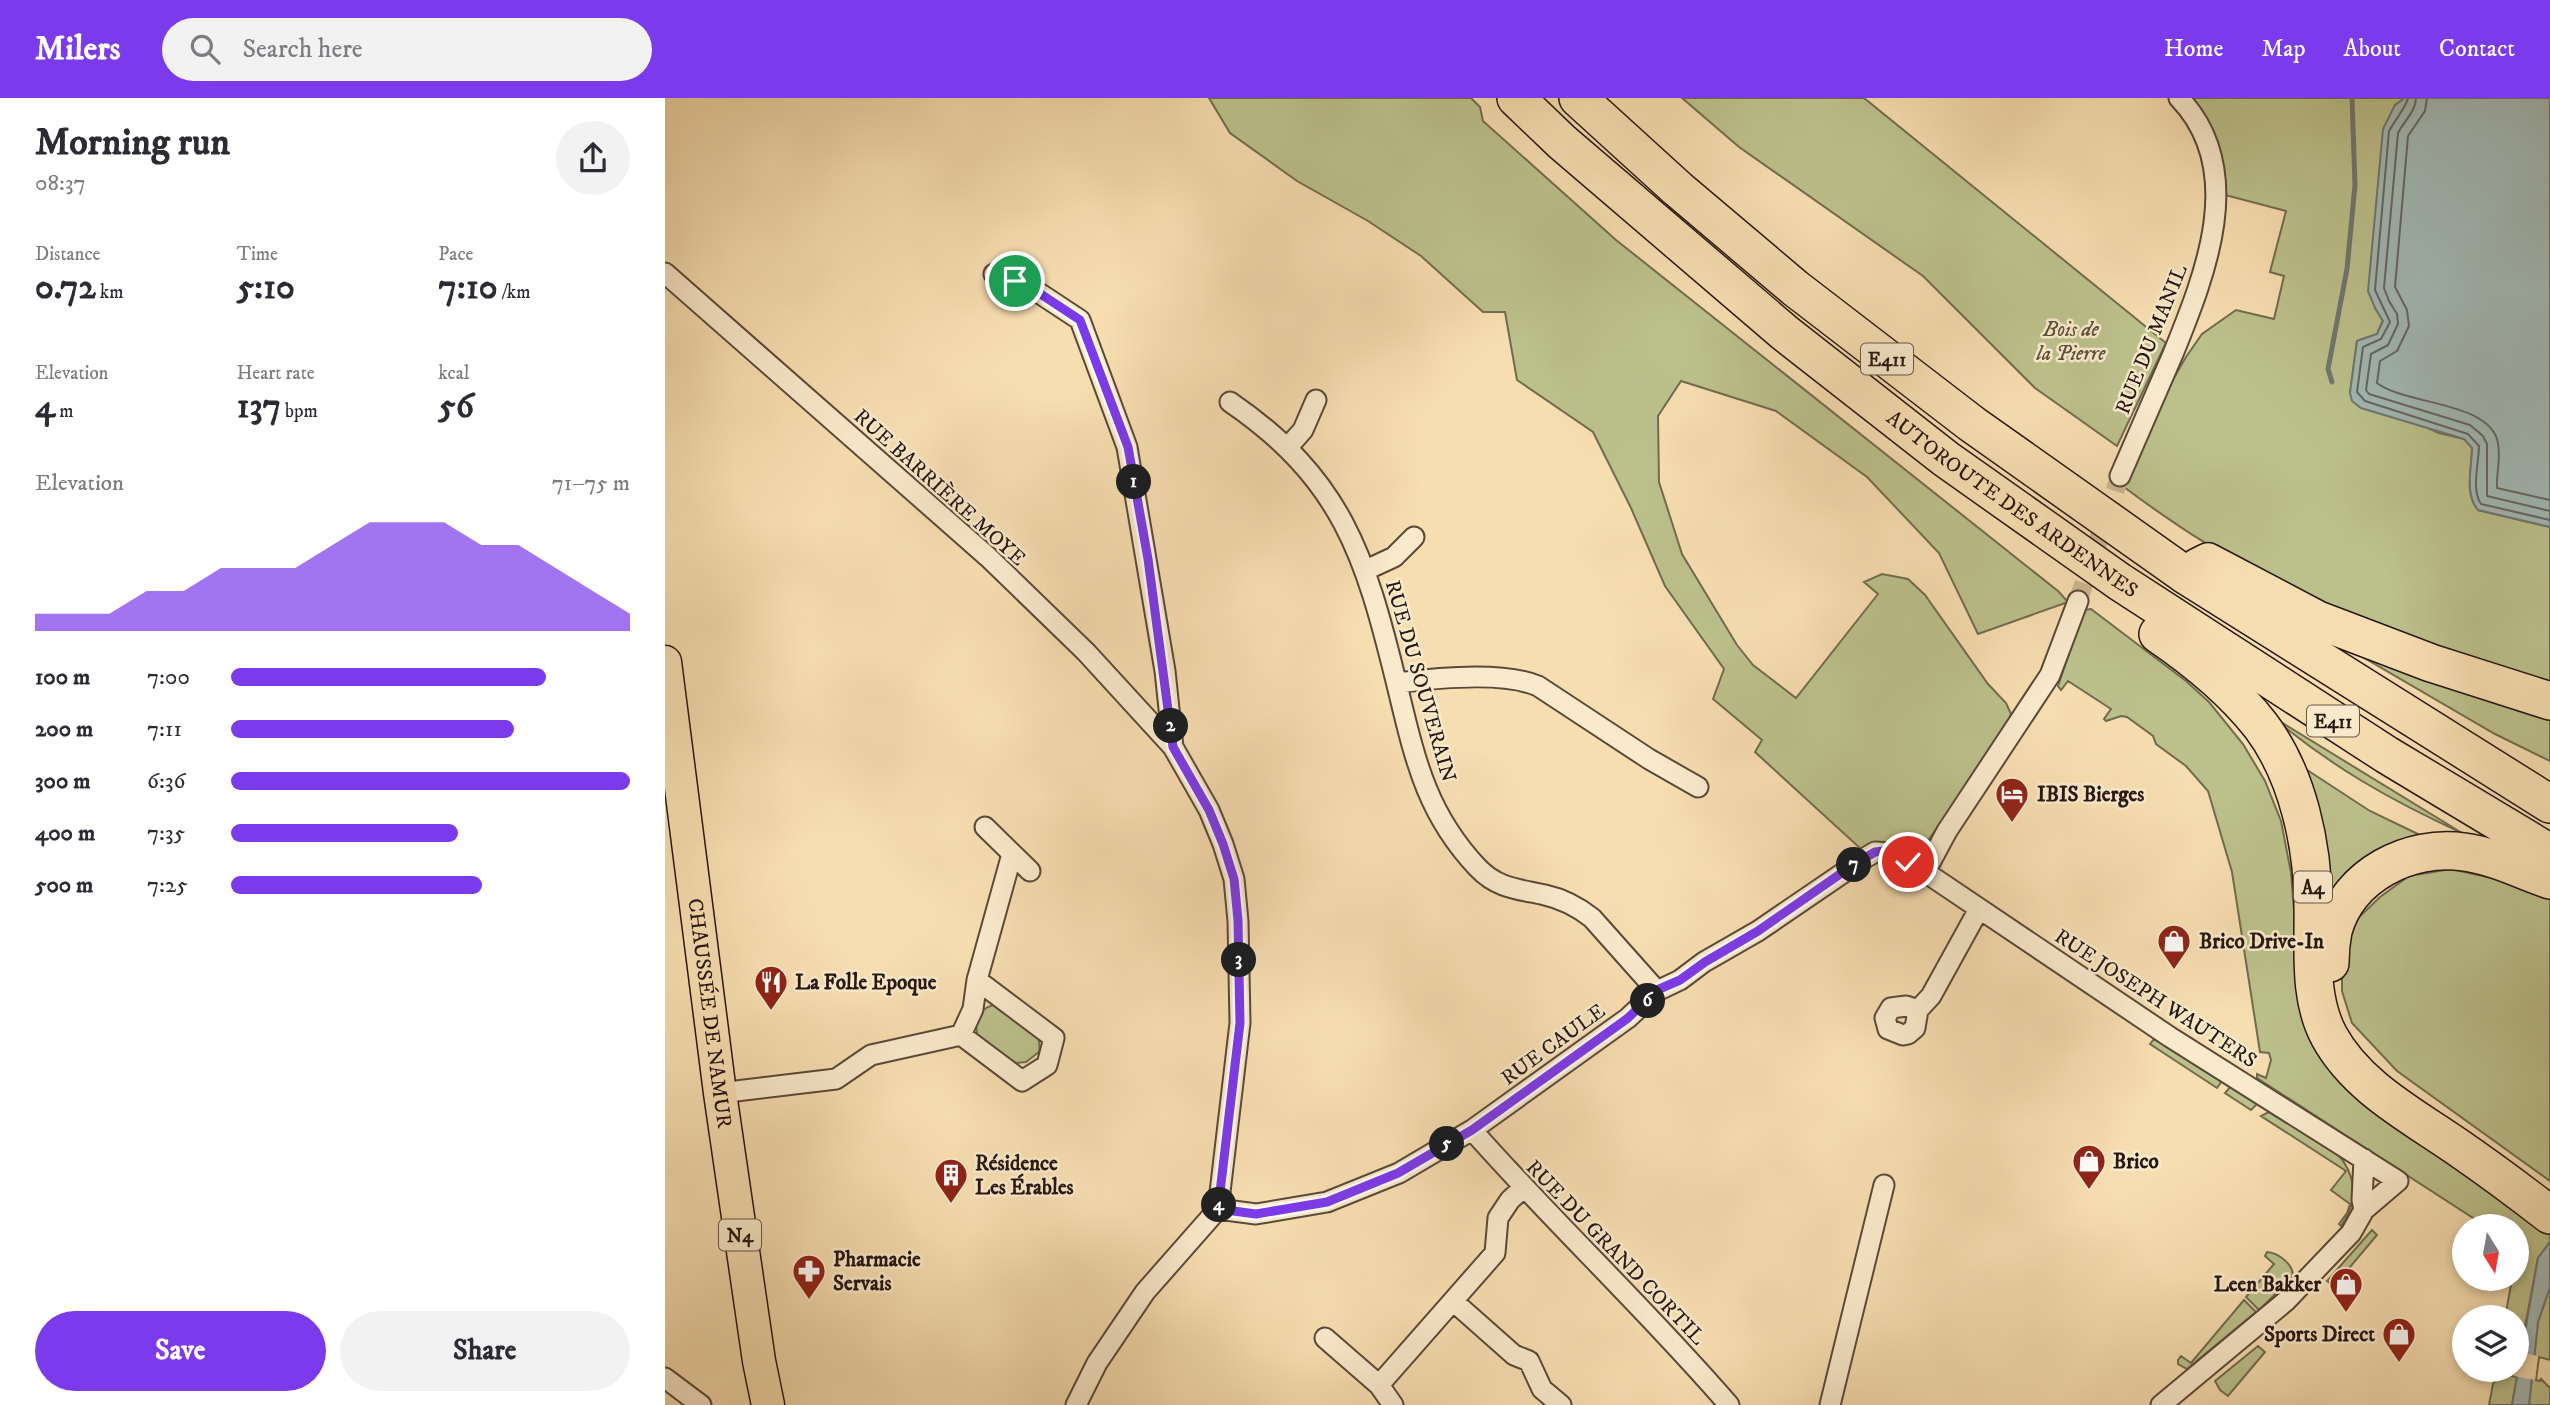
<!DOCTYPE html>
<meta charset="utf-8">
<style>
:root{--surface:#fff;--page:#f2f2f3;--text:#2b2b33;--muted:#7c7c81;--accent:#7c3aed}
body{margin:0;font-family:"IM FELL DW Pica",serif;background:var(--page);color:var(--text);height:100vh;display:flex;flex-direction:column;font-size:26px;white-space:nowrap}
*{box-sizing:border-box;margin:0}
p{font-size:23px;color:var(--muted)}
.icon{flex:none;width:38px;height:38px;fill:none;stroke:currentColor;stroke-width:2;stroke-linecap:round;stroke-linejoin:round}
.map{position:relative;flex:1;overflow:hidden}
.details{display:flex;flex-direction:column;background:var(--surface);width:665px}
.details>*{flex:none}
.needle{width:46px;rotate:169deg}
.buttons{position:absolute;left:1787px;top:1116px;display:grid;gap:14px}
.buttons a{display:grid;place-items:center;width:77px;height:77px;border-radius:50%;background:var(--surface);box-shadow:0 4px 10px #0003;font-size:35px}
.pin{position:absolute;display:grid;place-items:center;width:60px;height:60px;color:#fff;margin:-30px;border:4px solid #fff;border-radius:50%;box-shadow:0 2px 7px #0007}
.km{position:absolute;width:35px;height:35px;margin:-18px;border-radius:50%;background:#222;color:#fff;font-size:19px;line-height:35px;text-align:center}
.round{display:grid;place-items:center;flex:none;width:74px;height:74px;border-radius:37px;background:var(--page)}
.head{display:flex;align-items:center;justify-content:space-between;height:119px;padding:0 35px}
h1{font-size:38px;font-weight:700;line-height:52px}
.stats{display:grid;grid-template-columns:repeat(3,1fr);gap:10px;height:119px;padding:7px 35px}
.stats div{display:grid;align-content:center}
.stats b{font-size:35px;font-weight:700}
.stats small{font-size:19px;font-weight:400}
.stats p{font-size:19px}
.chart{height:196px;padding:14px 35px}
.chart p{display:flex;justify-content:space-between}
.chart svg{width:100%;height:126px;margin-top:7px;fill:var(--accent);opacity:.7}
.primary-button{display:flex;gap:14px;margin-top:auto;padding:14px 35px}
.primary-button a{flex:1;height:80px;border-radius:42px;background:var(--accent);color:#fff;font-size:28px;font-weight:700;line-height:80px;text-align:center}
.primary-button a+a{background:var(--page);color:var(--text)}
ul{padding:0 35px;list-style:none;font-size:23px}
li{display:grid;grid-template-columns:112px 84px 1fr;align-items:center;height:52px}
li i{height:18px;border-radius:9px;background:var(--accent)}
header{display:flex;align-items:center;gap:42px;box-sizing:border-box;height:98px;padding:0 35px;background:var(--accent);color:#fff}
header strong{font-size:33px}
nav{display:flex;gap:38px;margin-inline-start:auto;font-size:24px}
.search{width:490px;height:63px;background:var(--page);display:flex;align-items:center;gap:18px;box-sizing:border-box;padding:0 24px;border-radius:38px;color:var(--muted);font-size:26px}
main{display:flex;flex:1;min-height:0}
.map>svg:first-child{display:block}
.green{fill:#bcc18c;stroke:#716c4e;stroke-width:2}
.water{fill:#a2b9b6;stroke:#707873;stroke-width:2}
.pier{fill:#f7deb1}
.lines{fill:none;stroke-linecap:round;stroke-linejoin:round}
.shore{stroke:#646862;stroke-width:2}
.stream{stroke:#707873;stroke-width:5}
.street-tunnel{stroke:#cdb691;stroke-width:19;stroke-dasharray:19 10;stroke-linecap:butt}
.street-casing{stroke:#5a4938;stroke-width:23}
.primary-casing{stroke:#26170f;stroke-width:35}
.highway-casing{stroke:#26170f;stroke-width:40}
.street{stroke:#faeacc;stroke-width:19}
.primary{stroke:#f7deb1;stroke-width:32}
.highway{stroke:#f7deb1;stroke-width:37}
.route-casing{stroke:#fff;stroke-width:14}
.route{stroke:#7c3aed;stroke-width:9}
.labels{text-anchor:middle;stroke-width:5;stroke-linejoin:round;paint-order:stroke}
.shield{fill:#faeacc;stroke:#665648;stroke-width:2}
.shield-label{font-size:19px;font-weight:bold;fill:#26170f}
.park-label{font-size:21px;font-style:italic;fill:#5a523b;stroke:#faeacc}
.street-label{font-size:21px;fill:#26170f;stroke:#faeacc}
.poi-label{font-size:21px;font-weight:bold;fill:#26170f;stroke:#faeacc;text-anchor:start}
</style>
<header>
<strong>Milers</strong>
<div class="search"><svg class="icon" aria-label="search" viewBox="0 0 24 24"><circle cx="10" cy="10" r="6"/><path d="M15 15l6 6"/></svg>Search here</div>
<nav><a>Home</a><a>Map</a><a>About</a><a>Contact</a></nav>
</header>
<main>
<section class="details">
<div class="head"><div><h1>Morning run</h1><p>08:37</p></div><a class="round"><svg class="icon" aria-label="share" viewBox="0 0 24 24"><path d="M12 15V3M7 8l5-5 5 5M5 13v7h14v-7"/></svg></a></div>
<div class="stats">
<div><p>Distance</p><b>0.72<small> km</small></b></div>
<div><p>Time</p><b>5:10</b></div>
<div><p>Pace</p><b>7:10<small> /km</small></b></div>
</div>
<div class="stats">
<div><p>Elevation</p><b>4<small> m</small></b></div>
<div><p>Heart rate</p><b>137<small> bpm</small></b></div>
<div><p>kcal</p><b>56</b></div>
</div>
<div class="chart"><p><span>Elevation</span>71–75 m</p>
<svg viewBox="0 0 160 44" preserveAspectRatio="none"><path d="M0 44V38L10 38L20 38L30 30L40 30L50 22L60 22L70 22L80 14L90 6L100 6L110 6L120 14L130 14L140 22L150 30L160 38V44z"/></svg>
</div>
<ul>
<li><b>100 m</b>7:00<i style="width:79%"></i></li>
<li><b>200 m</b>7:11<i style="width:71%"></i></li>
<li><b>300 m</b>6:36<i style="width:100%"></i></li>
<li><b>400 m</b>7:35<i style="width:57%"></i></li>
<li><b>500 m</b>7:25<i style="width:63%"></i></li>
</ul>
<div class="primary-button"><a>Save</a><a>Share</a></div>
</section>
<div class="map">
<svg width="1885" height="1307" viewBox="0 0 1885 1307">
<rect width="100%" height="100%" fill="#f7deb1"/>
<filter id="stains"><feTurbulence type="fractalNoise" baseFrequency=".00286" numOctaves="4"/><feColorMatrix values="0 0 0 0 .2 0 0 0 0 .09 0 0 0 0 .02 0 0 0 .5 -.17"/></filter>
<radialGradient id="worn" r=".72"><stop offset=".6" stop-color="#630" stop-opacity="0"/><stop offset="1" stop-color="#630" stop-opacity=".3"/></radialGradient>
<path class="green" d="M 544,0 L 806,0 L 815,9 L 818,23 L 951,142 L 1393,493 L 1403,504 L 1313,536 L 1274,455 L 1202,379 L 1111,313 L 1016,283 L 993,318 L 994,384 L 1017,456 L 1072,547 L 1088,567 L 1131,600 L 1213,496 L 1199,484 L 1217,476 L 1243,481 L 1260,497 L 1323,586 L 1341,605 L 1346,616 L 1344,627 L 1262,744 L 1253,749 L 1218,748 L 1197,752 L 1090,654 L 1097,642 L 1048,601 L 1059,571 L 1000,488 L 966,410 L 928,334 L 852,282 L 840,214 L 818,214 L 756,158 L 703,123 L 632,83 L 565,35 Z
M 1017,0 L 1199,0 L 1501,245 L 1452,348 L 1370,290 L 1258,178 L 1074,49 Z
M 1523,0 L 1740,0 L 1730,7 L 1710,210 L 1718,222 L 1712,236 L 1692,243 L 1685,295 L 1774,335 L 1799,341 L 1807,349 C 1807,370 1799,395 1813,412 L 1885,429 L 1885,586 L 1860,579 C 1797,557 1732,537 1670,512 C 1594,481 1524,438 1459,389 L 1499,297 L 1521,259 L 1537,236 L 1571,212 L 1609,221 L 1619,178 L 1605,174 L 1621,113 L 1560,97 Z
M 1426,511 L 1521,583 L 1544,604 L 1578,646 L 1600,683 L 1616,723 L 1626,775 L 1635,887 L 1727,1021 L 1885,1136 L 1885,1144 L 1873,1160 L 1855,1255 L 1852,1254 L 1852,1220 L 1840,1220 L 1847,1181 L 1852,1181 L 1852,1129 L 1822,1129 L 1592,980 L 1592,976 L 1601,980 L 1606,962 L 1604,955 L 1595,954 L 1567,774 L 1543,693 L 1521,668 L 1491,646 L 1488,638 L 1462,619 L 1456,618 L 1441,623 L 1439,621 L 1446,611 L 1403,583 L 1396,592 L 1393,588 L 1419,512 Z
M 1705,553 L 1885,611 L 1885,663 L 1830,636 L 1696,558 Z
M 1606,618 L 1797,735 C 1725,702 1667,669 1606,618 Z
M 1636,668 L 1705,713 L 1759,739 L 1666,801 Z
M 1786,771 L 1831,781 L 1885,801 L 1885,1083 L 1732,973 L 1687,925 L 1677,893 L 1677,858 L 1688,825 L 1715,799 L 1744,778 Z
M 328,907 C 338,908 366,927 371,936 C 375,942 375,948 374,954 L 361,964 L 351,965 L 313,940 C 309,925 311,912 328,907 Z
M 1489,941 L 1557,983 L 1552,990 L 1485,946 Z
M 1566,988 L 1593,1005 L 1586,1012 L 1560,995 Z
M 1604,1014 L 1671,1054 C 1692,1077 1694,1103 1676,1128 L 1674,1126 L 1682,1115 L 1685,1106 L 1666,1092 L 1681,1073 L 1596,1018 Z
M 1707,1132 L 1712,1137 L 1669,1188 L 1662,1183 Z
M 1602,1154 C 1614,1155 1631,1168 1627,1180 L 1594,1212 L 1581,1199 L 1609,1166 L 1600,1158 Z
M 1885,1189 L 1885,1262 L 1874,1259 L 1871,1282 L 1875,1283 L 1876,1281 L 1885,1290 L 1885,1307 L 1864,1307 L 1873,1224 Z
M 1579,1202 L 1591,1214 L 1522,1271 L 1513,1266 L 1513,1262 L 1516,1258 L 1526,1265 Z
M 1593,1248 L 1600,1254 L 1563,1298 L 1555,1292 L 1550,1283 Z
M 1841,1277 L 1852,1279 L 1847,1307 L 1824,1307 L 1828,1286 L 1833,1278 Z"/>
<path class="water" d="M 1740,0 L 1885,0 L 1885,429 L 1813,412 C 1799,395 1807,370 1807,350 L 1799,341 L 1696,310 L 1687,303 L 1685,295 L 1692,243 L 1712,236 L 1718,223 L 1710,210 L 1703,193 L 1718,31 L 1730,7 Z
M 1885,1144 L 1885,1189 L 1873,1224 L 1864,1307 L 1847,1307 L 1873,1160 Z"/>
<path class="pier" d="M 1852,1254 L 1873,1258 L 1870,1282 L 1849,1278 L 1849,1272 L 1852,1272 Z"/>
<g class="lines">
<path class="shore" d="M 1743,0 C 1742,7 1729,24 1724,33 L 1710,192 L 1725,224 L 1716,241 L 1698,249 L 1692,294 L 1700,303 L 1803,336 L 1814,348 C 1814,364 1806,392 1816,406 L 1885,422
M 1751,0 C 1751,13 1739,23 1733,35 L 1719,190 L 1724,203 L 1732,216 L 1733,226 L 1723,247 L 1706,256 L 1701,292 L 1704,296 L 1805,327 L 1818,338 L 1822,346 L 1822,398 L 1885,413
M 1762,0 L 1760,13 L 1743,38 L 1730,189 L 1742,212 L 1744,228 L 1732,253 L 1715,263 L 1712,285 C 1741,307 1819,303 1832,341 C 1837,357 1831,375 1832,390 L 1885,402"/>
<path class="stream" d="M 1667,284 L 1663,271 L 1682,171 L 1690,87 L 1687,0"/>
<path class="street-tunnel" d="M 1413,503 L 1455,378"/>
<defs>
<path id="street" d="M 0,175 L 323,459 L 421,554 L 508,649
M 329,176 L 368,191 L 415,222 L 462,349 L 500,573 L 508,649 L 544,712 L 558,746 L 569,781 L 573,823 L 575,925 L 553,1111 L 480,1194 L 432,1265 L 411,1307
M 565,304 C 677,381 700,457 731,583 C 749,656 759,713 813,770 C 833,791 854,791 880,797 C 898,801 913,809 927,820 L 992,893
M 623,349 L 638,332 L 651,302
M 1455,378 C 1472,338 1490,297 1508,256 C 1540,177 1583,72 1514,0
M 701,472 L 729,459 L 749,439
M 732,585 C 770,580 838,573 873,588 L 984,661 L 1033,689
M 320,729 L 365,773
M 1260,774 L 1282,733 L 1385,577 L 1413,503
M 1253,912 L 1241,908 L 1226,910 L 1220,920 L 1223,931 L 1238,937 L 1243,936 L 1250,930 L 1253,912 L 1266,898 L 1314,811
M 296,937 L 357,983 L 382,967 L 389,940 L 312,882
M 55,995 L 171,981 L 206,957 L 296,937 L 308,911 L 312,882 L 347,756
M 807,1032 C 890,1126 982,1212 1064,1307
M 1699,1061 L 1697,1102 L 1699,1112
M 553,1111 L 591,1116 L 662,1104 L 734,1075 L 807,1032 L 963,920 L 992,893 L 1015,882 L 1039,864 L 1093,833 L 1200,760 L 1210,754 L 1228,755 L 1260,774 L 1505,939 L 1733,1083 L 1699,1112 L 1686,1135 L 1621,1203 L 1496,1307
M 788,1203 L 849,1257 L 864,1263 L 877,1291 L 896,1307
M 660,1240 L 714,1287 L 728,1307
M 0,1280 L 36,1307
M 714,1287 L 830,1155 L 833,1120 L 845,1102 L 858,1090
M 1165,1307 L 1219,1087"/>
<g id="primary">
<path id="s1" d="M 0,564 L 55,995 L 94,1263 L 103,1307"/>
</g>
<g id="highway">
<path id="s2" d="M 851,0 L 897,44 L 1120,235 L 1281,361 L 1455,484 L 1722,657 L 1885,755"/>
<path d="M 913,0 L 1013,91 L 1130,190 L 1307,326 L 1519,476 L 1885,706"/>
<path d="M 1533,469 L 1543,464 L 1653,522 L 1766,565 L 1885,603"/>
<path d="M 1493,536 C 1531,562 1568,592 1596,628 C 1633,677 1648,748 1648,808 C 1649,851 1643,899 1664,938 C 1691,988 1746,1017 1791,1048 C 1823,1070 1854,1093 1885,1117"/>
<path d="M 1665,865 C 1665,854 1666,843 1668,833 C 1683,777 1745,746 1799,754 C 1829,758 1856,772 1885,782"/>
</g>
</defs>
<use href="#street" class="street-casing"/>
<use href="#primary" class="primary-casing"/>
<use href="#highway" class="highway-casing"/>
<use href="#street" class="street"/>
<use href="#primary" class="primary"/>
<use href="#highway" class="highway"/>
</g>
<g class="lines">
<defs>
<path id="route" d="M 350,183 L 368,191 L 415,222 L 463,349 L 483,461 L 508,649 L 544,712 L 558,746 L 569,781 L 573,822 L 575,925 L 553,1111 L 591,1116 L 662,1104 L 733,1075 L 807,1032 L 963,920 L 992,892 L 1015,882 L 1040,864 L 1093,833 L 1191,765 L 1210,754 L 1218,753 L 1228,755 L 1243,764"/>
</defs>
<use href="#route" class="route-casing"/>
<use href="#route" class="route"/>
</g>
<defs>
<symbol id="hotel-pin" viewBox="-11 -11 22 30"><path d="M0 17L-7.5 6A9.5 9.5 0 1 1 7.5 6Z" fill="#8f2418" stroke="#faeacc"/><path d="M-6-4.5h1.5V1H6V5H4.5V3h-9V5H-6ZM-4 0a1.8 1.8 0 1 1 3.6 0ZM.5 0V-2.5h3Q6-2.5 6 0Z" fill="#fff"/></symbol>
<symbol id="shop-pin" viewBox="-11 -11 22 30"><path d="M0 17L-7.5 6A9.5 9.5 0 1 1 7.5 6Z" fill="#8f2418" stroke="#faeacc"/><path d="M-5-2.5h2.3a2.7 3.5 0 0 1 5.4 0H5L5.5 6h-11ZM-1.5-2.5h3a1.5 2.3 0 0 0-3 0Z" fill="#fff"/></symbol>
<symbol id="restaurant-pin" viewBox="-11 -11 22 30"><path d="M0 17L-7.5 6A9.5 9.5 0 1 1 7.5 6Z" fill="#8f2418" stroke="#faeacc"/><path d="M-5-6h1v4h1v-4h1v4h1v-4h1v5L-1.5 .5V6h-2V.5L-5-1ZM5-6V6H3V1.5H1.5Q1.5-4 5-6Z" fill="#fff"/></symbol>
<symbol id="building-pin" viewBox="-11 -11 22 30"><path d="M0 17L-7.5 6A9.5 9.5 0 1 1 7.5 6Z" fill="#8f2418" stroke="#faeacc"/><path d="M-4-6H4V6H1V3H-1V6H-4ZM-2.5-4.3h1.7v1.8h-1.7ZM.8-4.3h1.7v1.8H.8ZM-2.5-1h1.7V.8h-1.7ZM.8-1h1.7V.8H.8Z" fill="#fff"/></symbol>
<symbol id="pharmacy-pin" viewBox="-11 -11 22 30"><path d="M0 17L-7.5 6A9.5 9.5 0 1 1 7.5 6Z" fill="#8f2418" stroke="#faeacc"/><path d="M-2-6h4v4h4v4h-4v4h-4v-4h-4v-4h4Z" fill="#fff"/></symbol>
</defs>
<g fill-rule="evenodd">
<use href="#hotel-pin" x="1328" y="677" width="38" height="52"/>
<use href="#shop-pin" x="1490" y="824" width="38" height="52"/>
<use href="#restaurant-pin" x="87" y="865" width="38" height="52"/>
<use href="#shop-pin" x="1405" y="1044" width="38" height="52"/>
<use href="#building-pin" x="267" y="1058" width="38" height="52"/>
<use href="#pharmacy-pin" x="125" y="1154" width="38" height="52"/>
<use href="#shop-pin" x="1662" y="1167" width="38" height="52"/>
<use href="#shop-pin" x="1715" y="1217" width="38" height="52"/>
</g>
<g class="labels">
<g class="shield">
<rect x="1196" y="245.5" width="52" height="31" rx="5"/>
<rect x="1642" y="607.5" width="52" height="31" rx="5"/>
<rect x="1629" y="773.5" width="38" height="31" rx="5"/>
<rect x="54" y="1121.5" width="42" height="31" rx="5"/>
</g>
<g class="shield-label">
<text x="1222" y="268">E411</text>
<text x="1668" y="630">E411</text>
<text x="1648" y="796">A4</text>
<text x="75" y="1144">N4</text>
</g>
<g class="park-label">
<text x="1406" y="238">Bois de<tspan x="1406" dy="24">la Pierre</tspan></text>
</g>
<g class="street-label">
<text transform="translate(1486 241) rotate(-68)" y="7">RUE DU MANIL</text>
<text transform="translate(275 389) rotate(42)" y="7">RUE BARRIÈRE MOYE</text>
<text dy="7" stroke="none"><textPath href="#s2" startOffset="642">AUTOROUTE DES ARDENNES</textPath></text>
<text transform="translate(756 583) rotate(74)" y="7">RUE DU SOUVERAIN</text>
<text transform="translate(1491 900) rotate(33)" y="7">RUE JOSEPH WAUTERS</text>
<text dy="7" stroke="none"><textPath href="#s1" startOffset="354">CHAUSSÉE DE NAMUR</textPath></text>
<text transform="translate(888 946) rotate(-36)" y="7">RUE CAULE</text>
<text transform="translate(951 1154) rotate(46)" y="7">RUE DU GRAND CORTIL</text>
</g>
<g class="poi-label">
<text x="1372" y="703">IBIS Bierges</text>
<text x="1534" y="850">Brico Drive-In</text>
<text x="130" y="891">La Folle Epoque</text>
<text x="1448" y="1070">Brico</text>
<text x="310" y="1072">Résidence<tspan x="310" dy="24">Les Érables</tspan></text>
<text x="168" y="1168">Pharmacie<tspan x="168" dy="24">Servais</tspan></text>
<text x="1656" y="1193" text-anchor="end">Leen Bakker</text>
<text x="1710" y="1243" text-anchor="end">Sports Direct</text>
</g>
</g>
<rect width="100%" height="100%" filter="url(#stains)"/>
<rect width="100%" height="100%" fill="url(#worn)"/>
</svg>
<div class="buttons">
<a><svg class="needle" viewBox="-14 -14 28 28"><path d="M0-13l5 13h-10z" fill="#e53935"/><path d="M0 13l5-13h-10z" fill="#7c7c81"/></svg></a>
<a><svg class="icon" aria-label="layers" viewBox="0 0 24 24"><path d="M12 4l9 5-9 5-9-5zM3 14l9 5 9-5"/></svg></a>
</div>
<div class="pin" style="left:350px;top:183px;background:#1e9e55"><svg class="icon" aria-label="arrive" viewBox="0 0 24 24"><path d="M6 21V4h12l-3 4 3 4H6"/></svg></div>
<div class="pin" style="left:1243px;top:764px;background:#d93025"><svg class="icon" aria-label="check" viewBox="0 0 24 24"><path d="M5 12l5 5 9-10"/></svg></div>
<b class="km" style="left:469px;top:384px">1</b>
<b class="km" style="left:506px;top:628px">2</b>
<b class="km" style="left:574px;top:862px">3</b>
<b class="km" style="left:554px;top:1107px">4</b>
<b class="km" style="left:782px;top:1046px">5</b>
<b class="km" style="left:983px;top:903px">6</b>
<b class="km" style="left:1189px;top:767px">7</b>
</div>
</main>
